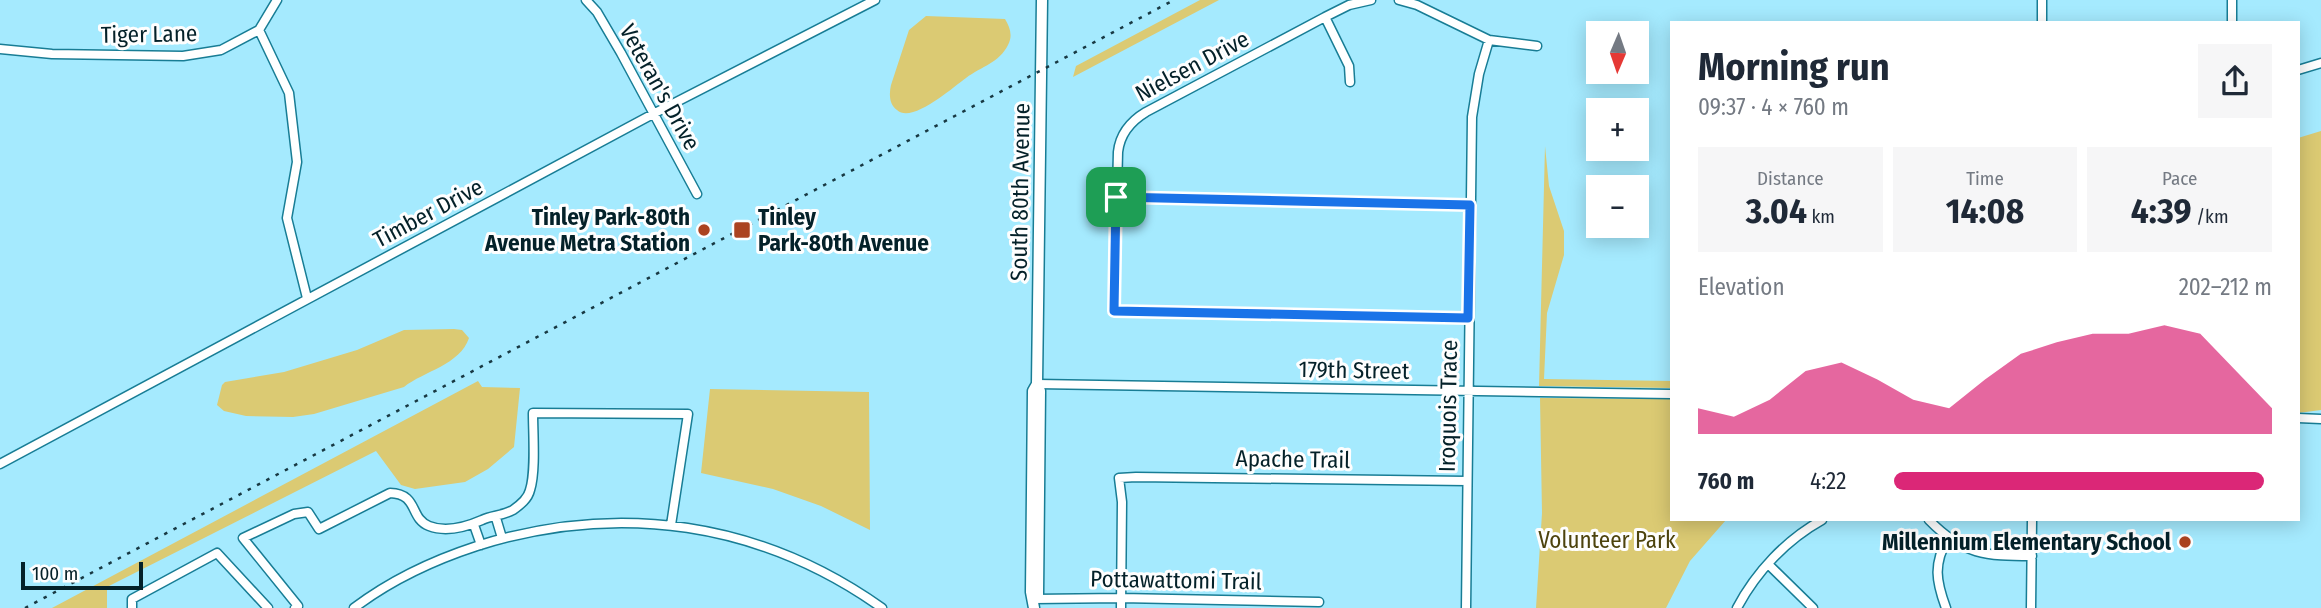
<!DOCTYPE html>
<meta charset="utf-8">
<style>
:root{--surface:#fff;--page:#f6f6f7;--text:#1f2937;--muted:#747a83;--accent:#db2777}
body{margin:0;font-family:"Fira Sans Condensed",sans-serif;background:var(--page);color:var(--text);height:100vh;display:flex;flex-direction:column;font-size:26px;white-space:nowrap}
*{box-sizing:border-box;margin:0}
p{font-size:23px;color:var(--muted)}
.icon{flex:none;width:38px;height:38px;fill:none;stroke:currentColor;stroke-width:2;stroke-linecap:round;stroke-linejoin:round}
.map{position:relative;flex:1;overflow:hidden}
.side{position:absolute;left:1670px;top:21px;width:630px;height:500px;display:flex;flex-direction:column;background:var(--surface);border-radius:0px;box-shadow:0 4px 18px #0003}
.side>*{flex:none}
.needle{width:46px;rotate:182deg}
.buttons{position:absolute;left:1586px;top:21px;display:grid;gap:14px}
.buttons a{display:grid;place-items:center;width:63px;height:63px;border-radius:0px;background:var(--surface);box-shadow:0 4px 18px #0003;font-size:35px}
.scale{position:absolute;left:21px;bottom:18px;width:122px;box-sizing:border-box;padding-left:7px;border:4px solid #042129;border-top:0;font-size:19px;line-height:24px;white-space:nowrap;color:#042129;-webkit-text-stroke:5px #fefefe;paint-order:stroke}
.pin{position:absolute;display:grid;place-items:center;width:60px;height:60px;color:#fff;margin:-30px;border-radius:14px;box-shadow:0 4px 10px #0006}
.round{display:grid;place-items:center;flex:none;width:74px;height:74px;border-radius:0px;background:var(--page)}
.head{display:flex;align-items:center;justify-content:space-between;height:119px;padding:0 28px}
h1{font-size:38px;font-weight:700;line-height:52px}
.metrics{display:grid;grid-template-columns:repeat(3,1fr);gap:10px;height:119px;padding:7px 28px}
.metrics div{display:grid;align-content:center;border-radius:0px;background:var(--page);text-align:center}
.metrics b{font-size:35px;font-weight:700}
.metrics small{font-size:19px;font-weight:400}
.metrics p{font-size:19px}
.chart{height:196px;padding:14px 28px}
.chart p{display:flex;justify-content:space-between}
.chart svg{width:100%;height:126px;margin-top:7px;fill:var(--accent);opacity:.7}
ul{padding:0 28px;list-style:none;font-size:23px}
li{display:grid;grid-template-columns:112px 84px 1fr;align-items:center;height:52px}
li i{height:18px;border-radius:9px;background:var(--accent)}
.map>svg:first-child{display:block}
.green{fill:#dbca73}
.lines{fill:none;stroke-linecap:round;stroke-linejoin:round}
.minor-casing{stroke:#187d95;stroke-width:11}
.tertiary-casing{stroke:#187d95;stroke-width:13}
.minor{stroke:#fff;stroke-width:8}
.tertiary{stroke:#fff;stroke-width:10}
.rail{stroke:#183943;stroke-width:2.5;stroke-dasharray:3.5 7;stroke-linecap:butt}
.route-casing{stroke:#fff;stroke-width:14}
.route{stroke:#1a73e8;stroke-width:9}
.poi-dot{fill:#ab4320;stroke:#fefefe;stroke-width:2.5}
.labels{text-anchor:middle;stroke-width:6;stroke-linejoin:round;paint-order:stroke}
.street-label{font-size:23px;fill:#042129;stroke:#fefefe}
.poi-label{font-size:23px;font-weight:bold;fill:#042129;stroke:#fefefe;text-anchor:end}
.park-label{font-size:23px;fill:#4d430d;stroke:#fefefe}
</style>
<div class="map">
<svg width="2321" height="608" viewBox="0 0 2321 608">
<rect width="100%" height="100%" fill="#a5eafe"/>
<path class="green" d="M 1200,0 L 1219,0 L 1073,77 L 1076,66 Z
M 926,16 L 1005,19 C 1010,27 1013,36 1008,45 C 999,63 982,66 966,78 C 952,88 912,124 897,110 C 889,104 889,94 891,85 L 909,30 Z
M 2321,131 L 2321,410 L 2298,413 L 2298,138 Z
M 1545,146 L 1549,186 L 1564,231 L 1564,255 L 1547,313 L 1544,379 L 1671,381 L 1671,388 L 1539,386 Z
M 454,329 L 462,330 L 469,338 C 460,365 424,371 404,387 L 314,414 L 293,417 L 246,416 L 224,411 L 217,405 L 222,385 L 225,382 L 284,372 L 357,350 L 404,330 Z
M 478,381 L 482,387 L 520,388 L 514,447 L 488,469 L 465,482 L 415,489 L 401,485 L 376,451 L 107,587 L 107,608 L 52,608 Z
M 710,389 L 869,392 L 870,530 L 821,506 L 773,489 L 701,473 Z
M 1540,398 L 1671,399 L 1671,520 L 1726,520 L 1690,561 L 1666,608 L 1536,608 L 1542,513 Z"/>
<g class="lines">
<defs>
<path id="minor" d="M 586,0 L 597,12 L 621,53 L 697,194
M 1371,0 L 1349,5 L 1325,17 L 1146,112 C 1131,121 1120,134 1118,152 L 1114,311 L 1468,318
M 1399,0 L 1417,5 L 1489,40 L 1537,46
M 1325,17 L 1349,66 L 1350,82
M 2042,23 L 2042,0
M 2232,23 L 2232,0
M 259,30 L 289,93 L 297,162 L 287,218 L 307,298
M 0,49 L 52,54 L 183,56 L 221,50 L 259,30 L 277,0
M 2298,70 L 2321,63
M 1117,197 L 1470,205
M 1037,384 L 1671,394
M 2298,418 L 2321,419
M 0,464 L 653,114 L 875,0
M 496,518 L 502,538
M 1929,520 C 1963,555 1986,556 2032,556
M 474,525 L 481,545
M 1768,564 L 1813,608
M 1034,599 L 1121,598 L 1319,602
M 132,608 L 132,599 L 217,553 L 268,608
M 295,608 L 298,606 L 243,538 L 294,514 L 308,512 L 319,529 L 390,493 C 419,494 409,518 429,526 C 447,533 466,527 482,520 C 492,515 502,516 513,510 C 520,505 528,499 530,490 C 536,471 533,434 533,413 L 688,414 L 671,525
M 354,608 C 391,580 434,560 477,546 C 619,501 761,522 882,608
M 1121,608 L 1122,502 L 1119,478 L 1136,477 L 1467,481
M 1466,608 L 1472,117 L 1479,74 L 1489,40
M 1737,608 C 1756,572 1786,540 1822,520
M 1946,608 C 1936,581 1933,564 1948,538
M 2031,608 L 2032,520"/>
<path id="tertiary" d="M 1034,599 L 1038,595 L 1040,391 L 1037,384
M 1034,608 L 1031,592 L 1033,391 L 1037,384 L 1042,0"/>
</defs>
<use href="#minor" class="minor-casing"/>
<use href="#tertiary" class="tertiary-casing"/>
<use href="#minor" class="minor"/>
<use href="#tertiary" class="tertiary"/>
<path class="rail" d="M 25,608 L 1174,0"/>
</g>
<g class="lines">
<defs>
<path id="route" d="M 1116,197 L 1470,205 L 1468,318 L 1114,311 Z"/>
</defs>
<use href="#route" class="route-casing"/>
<use href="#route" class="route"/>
</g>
<g class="poi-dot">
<circle cx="704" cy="230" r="7"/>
<rect x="733" y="221" width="18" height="18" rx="3.5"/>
<circle cx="2185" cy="542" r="7"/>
</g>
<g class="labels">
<g class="street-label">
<text transform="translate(149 34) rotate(-1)" y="8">Tiger Lane</text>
<text transform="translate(1192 66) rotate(-28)" y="8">Nielsen Drive</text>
<text transform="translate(660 87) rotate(61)" y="8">Veteran's Drive</text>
<text transform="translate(1020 192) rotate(-89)" y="8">South 80th Avenue</text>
<text transform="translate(428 213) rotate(-28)" y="8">Timber Drive</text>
<text transform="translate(1354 370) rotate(1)" y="8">179th Street</text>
<text transform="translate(1448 406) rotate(-89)" y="8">Iroquois Trace</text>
<text transform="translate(1293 459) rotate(1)" y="8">Apache Trail</text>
<text transform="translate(1176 580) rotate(1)" y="8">Pottawattomi Trail</text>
</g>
<g class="poi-label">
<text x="690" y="225">Tinley Park-80th<tspan x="690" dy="26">Avenue Metra Station</tspan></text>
<text x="758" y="225" text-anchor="start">Tinley<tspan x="758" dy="26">Park-80th Avenue</tspan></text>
<text x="2171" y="550">Millennium Elementary School</text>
</g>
<g class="park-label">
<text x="1607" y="548">Volunteer Park</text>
</g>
</g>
</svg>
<div class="buttons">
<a><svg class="needle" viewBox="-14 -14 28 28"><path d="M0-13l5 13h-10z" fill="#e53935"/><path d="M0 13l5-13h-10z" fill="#747a83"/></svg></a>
<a>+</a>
<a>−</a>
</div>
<div class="scale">100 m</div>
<div class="pin" style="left:1116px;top:197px;background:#1e9e55"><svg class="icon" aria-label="arrive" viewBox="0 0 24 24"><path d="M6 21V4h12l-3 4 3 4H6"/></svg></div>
<section class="side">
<div class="head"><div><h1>Morning run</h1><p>09:37 · 4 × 760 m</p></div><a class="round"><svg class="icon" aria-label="share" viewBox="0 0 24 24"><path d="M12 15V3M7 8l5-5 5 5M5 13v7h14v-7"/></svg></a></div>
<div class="metrics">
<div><p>Distance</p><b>3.04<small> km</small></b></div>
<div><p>Time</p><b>14:08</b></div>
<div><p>Pace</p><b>4:39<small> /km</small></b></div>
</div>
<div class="chart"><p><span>Elevation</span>202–212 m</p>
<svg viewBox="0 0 160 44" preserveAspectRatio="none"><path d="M0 44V35L10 38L20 32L30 22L40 19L50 25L60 32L70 35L80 25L90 16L100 12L110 9L120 9L130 6L140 9L150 22L160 35V44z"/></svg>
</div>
<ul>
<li><b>760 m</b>4:22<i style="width:98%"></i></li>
</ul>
</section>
</div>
